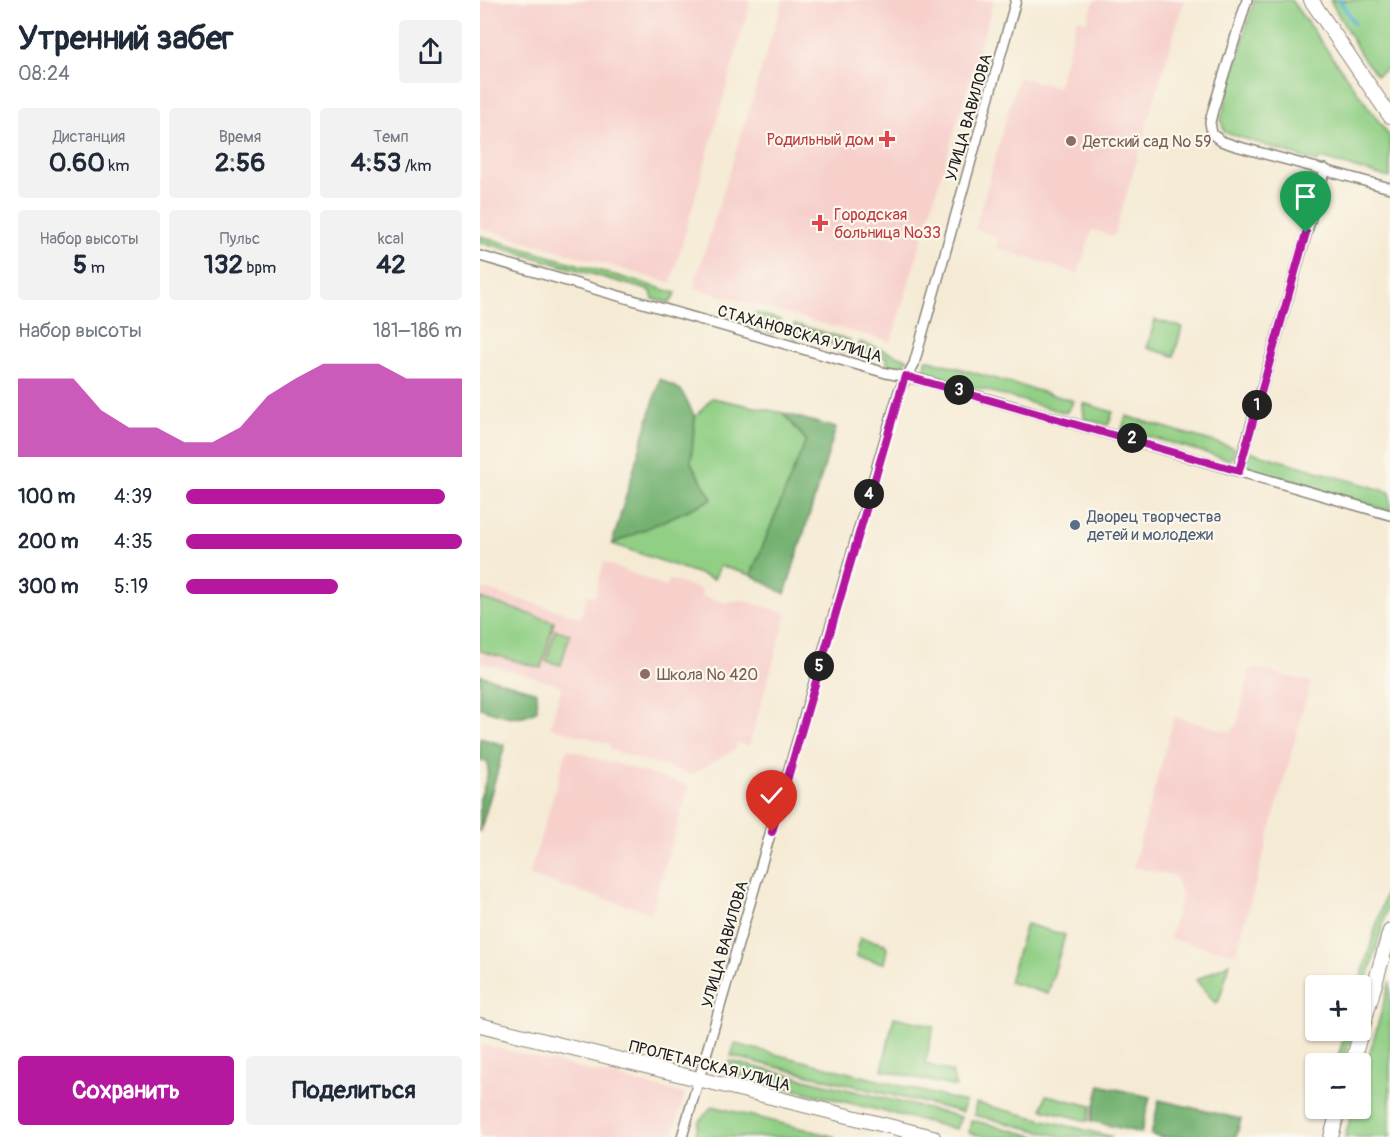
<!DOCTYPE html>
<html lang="ru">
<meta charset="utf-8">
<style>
:root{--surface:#fff;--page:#f2f2f3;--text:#1f2937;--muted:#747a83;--accent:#b5179e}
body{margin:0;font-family:Pangolin,sans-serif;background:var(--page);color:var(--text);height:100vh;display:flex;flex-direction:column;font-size:22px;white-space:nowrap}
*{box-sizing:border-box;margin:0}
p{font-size:20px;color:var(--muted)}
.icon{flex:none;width:33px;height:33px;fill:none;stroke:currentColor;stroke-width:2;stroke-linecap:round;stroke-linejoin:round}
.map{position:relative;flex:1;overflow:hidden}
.sheet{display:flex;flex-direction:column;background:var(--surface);width:480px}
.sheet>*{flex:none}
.tools{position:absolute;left:825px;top:975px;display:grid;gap:12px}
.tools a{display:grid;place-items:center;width:66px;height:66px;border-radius:6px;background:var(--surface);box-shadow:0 2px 4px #0004;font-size:30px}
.pin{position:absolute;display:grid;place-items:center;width:51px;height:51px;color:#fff;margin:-62px -26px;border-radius:50% 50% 50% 0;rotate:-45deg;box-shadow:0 0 6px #0007}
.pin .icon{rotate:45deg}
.km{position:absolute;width:30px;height:30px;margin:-15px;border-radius:50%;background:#222;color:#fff;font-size:16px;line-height:30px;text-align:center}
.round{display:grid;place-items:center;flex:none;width:63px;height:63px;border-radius:6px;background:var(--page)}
.overview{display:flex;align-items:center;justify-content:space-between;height:102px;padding:0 18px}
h1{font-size:33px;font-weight:700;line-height:45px}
.stats{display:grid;grid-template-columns:repeat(3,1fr);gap:9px;height:102px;padding:6px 18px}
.stats div{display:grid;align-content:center;border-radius:6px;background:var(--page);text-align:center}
.stats b{font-size:26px;font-weight:700}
.stats small{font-size:16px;font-weight:400}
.stats p{font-size:16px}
.chart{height:168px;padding:12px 18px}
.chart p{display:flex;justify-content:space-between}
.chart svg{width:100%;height:108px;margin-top:6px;fill:var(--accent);opacity:.7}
.primary-button{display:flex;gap:12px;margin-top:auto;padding:12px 18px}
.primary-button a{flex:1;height:69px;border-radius:6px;background:var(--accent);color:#fff;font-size:24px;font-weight:700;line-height:69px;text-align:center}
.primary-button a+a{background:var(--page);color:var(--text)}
ul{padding:0 18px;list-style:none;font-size:20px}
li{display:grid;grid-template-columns:96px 72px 1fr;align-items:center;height:45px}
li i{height:15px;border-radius:8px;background:var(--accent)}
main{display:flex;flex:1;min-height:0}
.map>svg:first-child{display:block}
.built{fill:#f7d0cc}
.green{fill:#91cf85;stroke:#567650;stroke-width:1.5}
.forest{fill:#74b272;stroke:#486747;stroke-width:1.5}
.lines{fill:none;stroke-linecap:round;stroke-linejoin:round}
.stream{stroke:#56b0d4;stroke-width:4}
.street-casing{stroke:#888478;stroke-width:12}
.secondary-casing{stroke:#888478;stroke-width:16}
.street{stroke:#fff;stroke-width:9}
.secondary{stroke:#fff;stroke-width:14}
.route-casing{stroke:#fff;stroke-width:12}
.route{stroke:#b5179e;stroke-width:8}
.health-dot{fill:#e0444e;stroke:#fbf7ec;stroke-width:2}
.education-dot{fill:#8d6e63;stroke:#fbf7ec;stroke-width:2}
.service-dot{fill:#5c6f8a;stroke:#fbf7ec;stroke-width:2}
.labels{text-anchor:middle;stroke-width:4.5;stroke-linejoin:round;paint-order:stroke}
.street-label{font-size:16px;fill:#1c1c1c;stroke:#fbf7ec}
.health-label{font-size:16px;fill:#be3a42;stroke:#fbf7ec;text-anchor:end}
.education-label{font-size:16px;fill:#785e54;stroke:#fbf7ec;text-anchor:start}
.service-label{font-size:16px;fill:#4e5e75;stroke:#fbf7ec;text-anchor:start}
</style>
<main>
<section class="sheet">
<div class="overview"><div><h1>Утренний забег</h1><p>08:24</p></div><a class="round"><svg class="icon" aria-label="share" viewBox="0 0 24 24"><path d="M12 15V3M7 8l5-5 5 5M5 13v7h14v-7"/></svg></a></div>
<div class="stats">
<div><p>Дистанция</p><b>0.60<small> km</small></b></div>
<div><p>Время</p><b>2:56</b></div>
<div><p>Темп</p><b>4:53<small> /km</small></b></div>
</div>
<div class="stats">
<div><p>Набор высоты</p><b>5<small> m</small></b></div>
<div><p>Пульс</p><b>132<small> bpm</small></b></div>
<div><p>kcal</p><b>42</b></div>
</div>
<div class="chart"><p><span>Набор высоты</span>181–186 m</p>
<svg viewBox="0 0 160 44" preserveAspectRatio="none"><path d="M0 44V12L10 12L20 12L30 25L40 32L50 32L60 38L70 38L80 32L90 19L100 12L110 6L120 6L130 6L140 12L150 12L160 12V44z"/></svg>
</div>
<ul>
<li><b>100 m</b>4:39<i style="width:94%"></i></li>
<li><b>200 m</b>4:35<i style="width:100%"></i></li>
<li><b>300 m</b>5:19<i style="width:55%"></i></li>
</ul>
<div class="primary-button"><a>Сохранить</a><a>Поделиться</a></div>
</section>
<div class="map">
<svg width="910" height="1137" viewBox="0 0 910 1137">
<rect width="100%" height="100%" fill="#fbf7ec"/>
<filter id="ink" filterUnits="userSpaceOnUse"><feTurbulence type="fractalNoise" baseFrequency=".0167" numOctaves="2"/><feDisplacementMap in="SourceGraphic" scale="12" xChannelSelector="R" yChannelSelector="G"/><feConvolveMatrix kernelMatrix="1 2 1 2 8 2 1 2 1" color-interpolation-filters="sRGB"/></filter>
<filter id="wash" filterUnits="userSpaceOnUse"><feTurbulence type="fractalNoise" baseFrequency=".008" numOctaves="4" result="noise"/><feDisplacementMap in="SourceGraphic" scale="24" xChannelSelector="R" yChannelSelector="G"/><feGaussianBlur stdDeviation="1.35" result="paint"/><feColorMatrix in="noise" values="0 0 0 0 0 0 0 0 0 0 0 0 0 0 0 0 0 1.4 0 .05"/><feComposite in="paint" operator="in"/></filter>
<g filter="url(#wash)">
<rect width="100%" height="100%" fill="#f5ebd5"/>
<path class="built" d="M 0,0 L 271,0 L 191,283 L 0,228 Z
M 303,0 L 514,0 L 411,342 L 213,288 Z
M 615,0 L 704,0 L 634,236 L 612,230 L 598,274 L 517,248 L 519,237 L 495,229 L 538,77 L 578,87 L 597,19 L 607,21 Z
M 124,562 L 186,587 L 188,581 L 191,580 L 222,590 L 221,596 L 246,603 L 261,600 L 307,613 L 269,746 L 258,743 L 255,749 L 212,775 L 130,750 L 130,744 L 70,727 L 82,686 L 0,662 L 0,588 L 101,617 L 107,596 L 115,595 Z
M 774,668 L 831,682 L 756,954 L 689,939 L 701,896 L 695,876 L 653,867 L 694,717 L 751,732 L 757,724 L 770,670 Z
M 87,749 L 209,786 L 171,913 L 49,876 Z
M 0,1044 L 205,1094 L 192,1137 L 0,1137 Z"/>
<path class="green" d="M 774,0 L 811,0 L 910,137 L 910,178 L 840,158 L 837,162 L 744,132 L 741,119 Z
M 850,0 L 910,0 L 910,67 L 897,75 L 883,58 Z
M 0,236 L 196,293 L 190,303 L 173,299 L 171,291 L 0,242 Z
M 276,313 L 301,320 L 298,331 L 293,334 L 277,329 L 273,324 Z
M 675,320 L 702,327 L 694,356 L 667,348 Z
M 314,324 L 370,340 L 367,350 L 360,353 L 359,346 L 320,335 L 315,340 L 312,333 Z
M 380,342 L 428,359 C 422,365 415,370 406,367 L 408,358 L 383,352 L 381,360 L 377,352 Z
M 446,359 L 594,401 L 586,413 L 445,373 Z
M 232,398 L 303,413 L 326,440 L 271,575 L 240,566 L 234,579 L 132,544 L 231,500 L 211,463 L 215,417 Z
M 603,403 L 633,412 L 628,425 L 604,419 Z
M 646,416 L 755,448 L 751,460 L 642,429 Z
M 768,451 L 910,492 L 910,511 L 770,470 L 766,460 Z
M 0,598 L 74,622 L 61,668 L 0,651 Z
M 75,630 L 90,634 L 81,665 L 66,661 Z
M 907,889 L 910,891 L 910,899 L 881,1003 L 879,985 Z
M 546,924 L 585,935 L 568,994 L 529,982 Z
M 380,938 L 405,944 L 407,949 L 404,963 L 376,957 Z
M 750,963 L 739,1000 L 736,1004 L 716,980 Z
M 910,981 L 910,1137 L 865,1137 L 873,1109 L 880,1108 L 881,1084 Z
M 414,1017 L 454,1026 L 445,1064 L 472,1072 L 476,1087 L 402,1070 Z
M 866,1031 L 873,1031 L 863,1063 L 856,1063 Z
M 255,1044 L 485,1102 L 482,1112 L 251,1056 Z
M 250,1061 L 481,1117 L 476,1129 L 247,1073 Z
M 566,1095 L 612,1106 L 608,1121 L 562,1109 Z
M 496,1103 L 633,1137 L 583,1137 L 494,1115 Z
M 232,1106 L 356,1137 L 215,1137 L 219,1122 Z
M 491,1120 L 559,1137 L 508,1137 L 489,1133 Z"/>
<path class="forest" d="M 180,379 L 201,390 L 215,417 L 211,463 L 232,499 L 132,544 Z
M 303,413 L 356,428 L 305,594 L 271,575 L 326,440 Z
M 0,675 L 57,692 L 57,710 C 36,723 22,715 0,708 Z
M 0,738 L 25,745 L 0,832 L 0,799 L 8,773 L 8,763 L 0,760 Z
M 620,1085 L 670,1097 L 661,1133 L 611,1121 Z
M 679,1100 L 761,1119 L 756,1137 L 680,1137 L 671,1135 Z"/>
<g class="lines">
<path class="stream" d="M 860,0 L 874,23"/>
</g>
</g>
<g filter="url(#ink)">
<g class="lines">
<defs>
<path id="street" d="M 767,0 L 733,110 L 730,122 L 732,134 L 741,141 L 756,146 L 910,188
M 0,256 L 406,373 L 442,380 L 910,515
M 758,471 L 845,169
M 202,1137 L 419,391 L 434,364 L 536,0"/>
<path id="secondary" d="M 831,0 L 910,116
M 0,1025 L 453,1137
M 872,1064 L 910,931
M 851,1137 L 859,1108"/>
</defs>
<use href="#street" class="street-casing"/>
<use href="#secondary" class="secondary-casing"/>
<use href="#street" class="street"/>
<use href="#secondary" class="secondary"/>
</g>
</g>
<g class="lines" filter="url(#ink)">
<defs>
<path id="route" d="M 292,832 L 425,376 L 759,471 L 826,233"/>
</defs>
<use href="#route" class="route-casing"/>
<use href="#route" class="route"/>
</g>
<g class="health-dot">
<path d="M404 130h6v6h6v6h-6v6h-6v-6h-6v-6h6z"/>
<path d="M337 214h6v6h6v6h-6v6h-6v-6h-6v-6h6z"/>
</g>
<g class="education-dot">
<circle cx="591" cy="141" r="6"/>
<circle cx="165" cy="674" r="6"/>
</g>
<circle class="service-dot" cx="595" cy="525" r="6"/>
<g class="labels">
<g class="street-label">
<text transform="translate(488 117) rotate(-74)" y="6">УЛИЦА ВАВИЛОВА</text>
<text transform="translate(320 333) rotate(16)" y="6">СТАХАНОВСКАЯ УЛИЦА</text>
<text transform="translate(244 944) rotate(-74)" y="6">УЛИЦА ВАВИЛОВА</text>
<text transform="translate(230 1065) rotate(14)" y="6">ПРОЛЕТАРСКАЯ УЛИЦА</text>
</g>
<g class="health-label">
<text x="394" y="145">Родильный дом</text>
<text x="354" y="220" text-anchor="start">Городская<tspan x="354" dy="18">больница №33</tspan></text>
</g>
<g class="education-label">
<text x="603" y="147">Детский сад № 59</text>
<text x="177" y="680">Школа № 420</text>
</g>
<g class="service-label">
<text x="607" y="522">Дворец творчества<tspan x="607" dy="18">детей и молодежи</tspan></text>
</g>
</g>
</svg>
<div class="tools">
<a>+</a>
<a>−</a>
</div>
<div class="pin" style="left:826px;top:233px;background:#1e9e55"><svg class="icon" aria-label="arrive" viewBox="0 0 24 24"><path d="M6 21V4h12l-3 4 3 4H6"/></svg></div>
<div class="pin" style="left:292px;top:832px;background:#d93025"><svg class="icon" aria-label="check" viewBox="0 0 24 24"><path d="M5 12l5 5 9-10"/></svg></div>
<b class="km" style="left:777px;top:405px">1</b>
<b class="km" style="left:652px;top:438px">2</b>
<b class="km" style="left:479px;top:390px">3</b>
<b class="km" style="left:389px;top:494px">4</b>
<b class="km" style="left:339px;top:666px">5</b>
</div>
</main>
